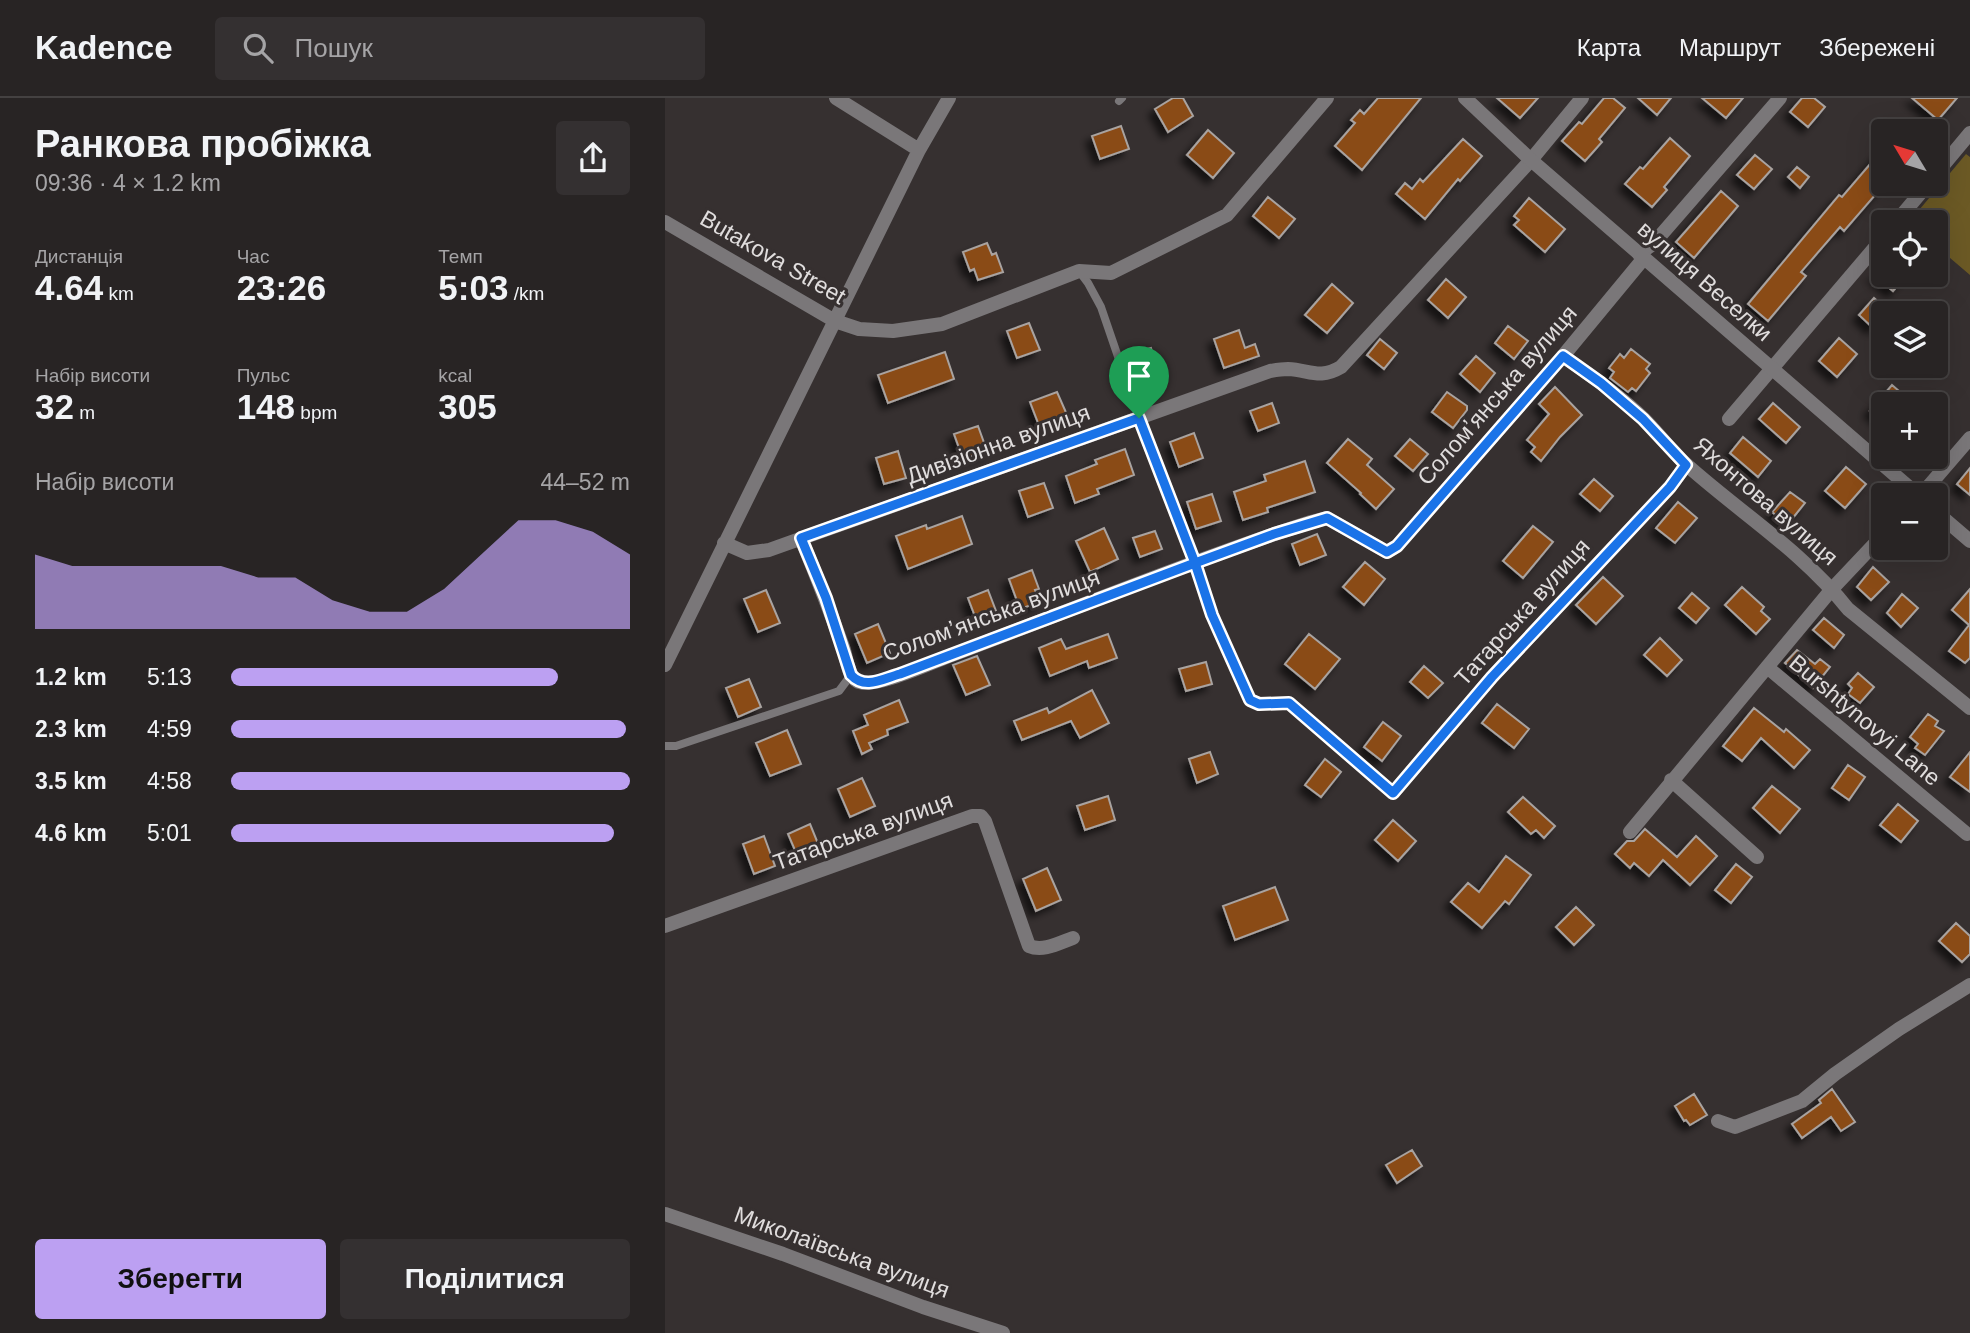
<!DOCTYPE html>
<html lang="uk">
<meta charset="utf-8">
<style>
:root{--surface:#282424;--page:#343031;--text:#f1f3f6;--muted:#a5a4a6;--line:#444141;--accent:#bca0f2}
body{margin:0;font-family:Helvetica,sans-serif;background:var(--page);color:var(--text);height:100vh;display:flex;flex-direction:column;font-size:26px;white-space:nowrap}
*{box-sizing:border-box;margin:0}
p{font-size:23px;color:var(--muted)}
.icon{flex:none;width:38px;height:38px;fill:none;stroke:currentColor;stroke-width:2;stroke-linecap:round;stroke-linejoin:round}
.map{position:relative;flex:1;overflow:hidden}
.side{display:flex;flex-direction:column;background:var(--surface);width:665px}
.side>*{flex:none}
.needle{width:46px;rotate:308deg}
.tools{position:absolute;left:1206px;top:21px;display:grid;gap:14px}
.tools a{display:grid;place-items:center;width:77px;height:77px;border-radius:7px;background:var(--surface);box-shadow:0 7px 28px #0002,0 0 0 2px var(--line);font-size:35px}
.pin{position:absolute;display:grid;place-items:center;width:60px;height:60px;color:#fff;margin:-72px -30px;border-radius:50% 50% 50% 0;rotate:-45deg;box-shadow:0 0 7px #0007}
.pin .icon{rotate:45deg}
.round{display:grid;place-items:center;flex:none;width:74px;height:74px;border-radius:7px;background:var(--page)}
.head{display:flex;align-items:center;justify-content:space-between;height:119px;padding:0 35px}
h1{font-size:38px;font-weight:600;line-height:52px}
.metrics{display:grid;grid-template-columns:repeat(3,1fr);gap:10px;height:119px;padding:7px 35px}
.metrics div{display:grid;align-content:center}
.metrics b{font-size:35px;font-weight:600}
.metrics small{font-size:19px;font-weight:400}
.metrics p{font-size:19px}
.chart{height:196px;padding:14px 35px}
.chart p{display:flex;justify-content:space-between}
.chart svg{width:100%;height:126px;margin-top:7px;fill:var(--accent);opacity:.7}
.action{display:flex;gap:14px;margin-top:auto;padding:14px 35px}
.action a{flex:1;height:80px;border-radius:7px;background:var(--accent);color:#111;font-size:28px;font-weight:600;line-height:80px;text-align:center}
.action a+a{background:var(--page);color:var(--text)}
ul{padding:0 35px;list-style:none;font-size:23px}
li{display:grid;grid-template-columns:112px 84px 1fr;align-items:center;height:52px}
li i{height:18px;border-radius:9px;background:var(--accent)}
header{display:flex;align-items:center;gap:42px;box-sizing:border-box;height:98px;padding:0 35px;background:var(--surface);border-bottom:2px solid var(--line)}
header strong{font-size:33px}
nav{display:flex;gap:38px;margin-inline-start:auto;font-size:24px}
.search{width:490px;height:63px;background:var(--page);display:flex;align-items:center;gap:18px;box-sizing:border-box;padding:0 24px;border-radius:7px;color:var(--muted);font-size:26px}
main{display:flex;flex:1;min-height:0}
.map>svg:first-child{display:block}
.green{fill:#6c5a25}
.building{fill:#8a4b18;stroke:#a9a3a0;stroke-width:2;filter:url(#shadow)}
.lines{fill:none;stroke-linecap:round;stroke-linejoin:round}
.service{stroke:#7a7779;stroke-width:8}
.minor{stroke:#7a7779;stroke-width:14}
.tertiary{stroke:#7a7779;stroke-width:14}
.route-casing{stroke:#fff;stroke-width:14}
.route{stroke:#1a73e8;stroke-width:9}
.labels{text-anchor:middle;stroke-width:6;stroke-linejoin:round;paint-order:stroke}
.street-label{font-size:23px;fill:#e0dddd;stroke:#363030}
</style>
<header>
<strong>Kadence</strong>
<div class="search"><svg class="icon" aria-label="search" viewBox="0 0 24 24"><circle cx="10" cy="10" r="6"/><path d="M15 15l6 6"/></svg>Пошук</div>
<nav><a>Карта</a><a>Маршрут</a><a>Збережені</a></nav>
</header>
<main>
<section class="side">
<div class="head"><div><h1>Ранкова пробіжка</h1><p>09:36 · 4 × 1.2 km</p></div><a class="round"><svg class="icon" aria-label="share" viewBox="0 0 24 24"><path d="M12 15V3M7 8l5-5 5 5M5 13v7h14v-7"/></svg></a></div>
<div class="metrics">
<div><p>Дистанція</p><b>4.64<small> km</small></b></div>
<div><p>Час</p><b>23:26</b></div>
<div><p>Темп</p><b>5:03<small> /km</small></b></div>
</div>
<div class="metrics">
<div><p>Набір висоти</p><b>32<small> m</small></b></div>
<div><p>Пульс</p><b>148<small> bpm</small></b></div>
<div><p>kcal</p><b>305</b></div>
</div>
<div class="chart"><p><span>Набір висоти</span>44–52 m</p>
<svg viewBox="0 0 160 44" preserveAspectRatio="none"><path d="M0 44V18L10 22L20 22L30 22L40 22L50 22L60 26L70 26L80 34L90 38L100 38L110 30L120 18L130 6L140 6L150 10L160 18V44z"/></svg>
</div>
<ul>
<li><b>1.2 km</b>5:13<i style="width:82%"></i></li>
<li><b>2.3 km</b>4:59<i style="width:99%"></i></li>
<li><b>3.5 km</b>4:58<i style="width:100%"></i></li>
<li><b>4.6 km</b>5:01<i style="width:96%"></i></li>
</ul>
<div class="action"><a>Зберегти</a><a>Поділитися</a></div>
</section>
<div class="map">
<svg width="1305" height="1235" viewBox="0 0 1305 1235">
<defs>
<filter id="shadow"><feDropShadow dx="-6" dy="6" stdDeviation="3.5" flood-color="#0009"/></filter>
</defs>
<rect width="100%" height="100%" fill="#363030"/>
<path class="green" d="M 1301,56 L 1305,59 L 1305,177 L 1271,148 L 1270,124 L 1244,124 Z"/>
<path class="building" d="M 508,0 L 518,0 L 528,18 L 503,34 L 490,11 Z
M 713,0 L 756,0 L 697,72 L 670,48 L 690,25 L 686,22 L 695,12 L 699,16 Z
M 832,0 L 873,0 L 855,20 Z
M 939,0 L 948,0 L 960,10 L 934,41 L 937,44 L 920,63 L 897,43 L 914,24 L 917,26 Z
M 973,0 L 1006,0 L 992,17 Z
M 1037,0 L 1078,0 L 1061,20 Z
M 1137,0 L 1149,0 L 1160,9 L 1143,29 L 1125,14 Z
M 1247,0 L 1292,0 L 1273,22 Z
M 456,28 L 464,51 L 435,61 L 427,38 Z
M 543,32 L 569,55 L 548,80 L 522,57 Z
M 1005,40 L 1025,58 L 999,89 L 1002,92 L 987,109 L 960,86 L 975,69 L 978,71 Z
M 798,41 L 817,58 L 795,83 L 793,81 L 760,121 L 731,96 L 740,85 L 747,91 L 755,81 L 758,84 Z
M 1218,51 L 1218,88 L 1179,133 L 1175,129 L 1136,174 L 1141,178 L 1103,223 L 1083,206 L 1174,97 L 1177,99 Z
M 1090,57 L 1107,71 L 1089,91 L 1072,77 Z
M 1132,69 L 1144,79 L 1135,90 L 1123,79 Z
M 1056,93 L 1073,108 L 1029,160 L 1011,144 Z
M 603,99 L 630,121 L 614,140 L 588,118 Z
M 864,100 L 900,131 L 880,154 L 849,127 L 854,122 L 849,118 Z
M 322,145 L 327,157 L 331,155 L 338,174 L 313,182 L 309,171 L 305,173 L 298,154 Z
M 1208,177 L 1242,177 L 1228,193 Z
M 781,181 L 801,199 L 783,220 L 763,202 Z
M 667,186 L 688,205 L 662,235 L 640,217 Z
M 1209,200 L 1223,212 L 1208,230 L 1194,217 Z
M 364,225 L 375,252 L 352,260 L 342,233 Z
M 843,228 L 863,243 L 849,261 L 830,245 Z
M 574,232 L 580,250 L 590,246 L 594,258 L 559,270 L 549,241 Z
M 1174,240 L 1192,256 L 1172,279 L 1154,263 Z
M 715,241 L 732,255 L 719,271 L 702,257 Z
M 486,250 L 493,278 L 468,283 L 461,256 Z
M 966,251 L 985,266 L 981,271 L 985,275 L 971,293 L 967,290 L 963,294 L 945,280 L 949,274 L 944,270 L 955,256 L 959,260 Z
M 280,254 L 289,281 L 223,305 L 213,277 Z
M 811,258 L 830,275 L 815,294 L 795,276 Z
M 1227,287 L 1249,306 L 1218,306 L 1218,324 L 1205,313 Z
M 890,289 L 917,317 L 895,339 L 876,363 L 866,354 L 870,349 L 862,342 L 884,316 L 874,306 Z
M 392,294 L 403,319 L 375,330 L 365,304 Z
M 782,294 L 802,308 L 802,312 L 788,330 L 767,314 Z
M 607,305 L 614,325 L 593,333 L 585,313 Z
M 1108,305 L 1135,329 L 1121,345 L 1094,321 Z
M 313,328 L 322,353 L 298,361 L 289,336 Z
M 529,335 L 538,360 L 514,369 L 505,344 Z
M 1078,339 L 1106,363 L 1093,379 L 1065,355 Z
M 683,341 L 707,361 L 702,367 L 729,391 L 711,411 L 695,396 L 696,395 L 662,365 Z
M 745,341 L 763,356 L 748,373 L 730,358 Z
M 460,351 L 469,377 L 432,391 L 434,396 L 410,405 L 401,378 L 432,366 L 430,362 Z
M 233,353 L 241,380 L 219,386 L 211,360 Z
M 640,363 L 650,394 L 602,410 L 603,414 L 578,422 L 569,394 L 601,383 L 599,377 Z
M 1181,369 L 1201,386 L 1180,410 L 1160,393 Z
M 1305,370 L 1305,397 L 1292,386 Z
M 929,381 L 948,398 L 935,413 L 915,396 Z
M 379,385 L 388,410 L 363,419 L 354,393 Z
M 1125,394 L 1140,405 L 1123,426 L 1107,414 Z
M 547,396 L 556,423 L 531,431 L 522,404 Z
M 1013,404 L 1032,420 L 1010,445 L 991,430 Z
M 297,418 L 307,446 L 243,471 L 231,438 L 261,427 L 262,431 Z
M 868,428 L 888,444 L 858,480 L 838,463 Z
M 439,430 L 453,461 L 425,474 L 411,443 Z
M 490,433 L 497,451 L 475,459 L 468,440 Z
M 652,436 L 661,457 L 635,467 L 627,446 Z
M 700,464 L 720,481 L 699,507 L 678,489 Z
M 1208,469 L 1224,484 L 1206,502 L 1192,489 Z
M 367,472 L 374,491 L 370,492 L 375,504 L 355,511 L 344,481 Z
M 938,479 L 958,498 L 931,526 L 911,507 Z
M 1077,489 L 1099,509 L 1096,513 L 1105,521 L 1091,536 L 1060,507 Z
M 1305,491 L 1305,560 L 1300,565 L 1284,553 L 1304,527 L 1287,512 Z
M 101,492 L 115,525 L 93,534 L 79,501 Z
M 323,492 L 331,513 L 311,521 L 303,500 Z
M 1027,495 L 1044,510 L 1031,525 L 1014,510 Z
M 1237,496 L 1253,510 L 1236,529 L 1222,515 Z
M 1159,520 L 1179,537 L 1169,550 L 1148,532 Z
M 213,526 L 225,555 L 202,565 L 190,536 Z
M 443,536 L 452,560 L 424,570 L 422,563 L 385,578 L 374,550 L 396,541 L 401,551 Z
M 644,536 L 675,561 L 650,591 L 620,566 Z
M 995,540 L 1017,562 L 1002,578 L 979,557 Z
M 1132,552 L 1150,566 L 1155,561 L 1165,569 L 1148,590 L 1120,565 Z
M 312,558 L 325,587 L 301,597 L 288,567 Z
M 541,564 L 547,586 L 521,593 L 514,571 Z
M 759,568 L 778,585 L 763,600 L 745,584 Z
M 1193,575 L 1209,589 L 1195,605 L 1183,596 L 1187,590 L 1183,586 Z
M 84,581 L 96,609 L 73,619 L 61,590 Z
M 427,592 L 444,625 L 415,640 L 406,623 L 357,642 L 349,623 L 382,610 L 384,615 Z
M 234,602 L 243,624 L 222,632 L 223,637 L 204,645 L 207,651 L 197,656 L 188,633 L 203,627 L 199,617 Z
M 832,606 L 864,631 L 849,650 L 817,625 Z
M 1089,610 L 1119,634 L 1121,631 L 1145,652 L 1129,670 L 1096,640 L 1077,663 L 1058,648 Z
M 1263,616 L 1273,623 L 1270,628 L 1279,633 L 1260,657 L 1250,650 L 1253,646 L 1245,639 Z
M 718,624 L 736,638 L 717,663 L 699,649 Z
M 122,632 L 136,666 L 105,678 L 91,645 Z
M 545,654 L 553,676 L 532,685 L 524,661 Z
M 1305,654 L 1305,694 L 1285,679 Z
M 660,661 L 676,674 L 656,699 L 640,687 Z
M 1183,667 L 1200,679 L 1184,702 L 1167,690 Z
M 197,680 L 210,708 L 185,719 L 173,691 Z
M 1107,688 L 1135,711 L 1115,735 L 1088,710 Z
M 443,698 L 450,722 L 420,732 L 412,708 Z
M 858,699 L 890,728 L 879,740 L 871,732 L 866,736 L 843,714 Z
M 1233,706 L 1253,723 L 1236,744 L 1215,727 Z
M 728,722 L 751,743 L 733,763 L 710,742 Z
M 145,726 L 154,748 L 132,757 L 123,736 Z
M 980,731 L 1012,759 L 1031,738 L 1052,758 L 1025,787 L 998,762 L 984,778 L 969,765 L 965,770 L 950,756 L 962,743 L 969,743 Z
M 99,738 L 110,768 L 89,776 L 78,746 Z
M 841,758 L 866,777 L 844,806 L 840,803 L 817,830 L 786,804 L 803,785 L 814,794 Z
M 1071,766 L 1087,779 L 1066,805 L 1050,792 Z
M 382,770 L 396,802 L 371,813 L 358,781 Z
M 610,789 L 623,822 L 570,842 L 558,808 Z
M 911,809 L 929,827 L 909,847 L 891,829 Z
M 1291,825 L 1305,838 L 1305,856 L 1297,864 L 1274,843 Z
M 1167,991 L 1190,1024 L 1176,1033 L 1166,1019 L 1137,1040 L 1127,1026 L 1156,1005 L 1154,1002 Z
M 1029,996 L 1042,1017 L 1025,1027 L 1021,1022 L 1019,1023 L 1010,1008 Z
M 747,1052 L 757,1068 L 732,1085 L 721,1067 Z"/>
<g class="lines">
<path class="service" d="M 454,3 L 457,0
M 414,173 L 423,185 L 436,209 L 474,320 L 530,465 L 547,517 L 579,593 C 591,610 606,606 624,605 L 728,695
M 0,648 L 11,648 L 174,593 L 186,577"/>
<path class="minor" d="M 171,0 L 254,52
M 1270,77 L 1305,35
M 0,124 L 170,223 L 194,231 L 228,233 L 277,226 L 414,173 L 446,175 L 562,117 L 662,0
M 1231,124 L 1263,86
M 974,156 L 989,145 L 1115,0
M 898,258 C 926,277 954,297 979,321 C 994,336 1007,354 1023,368 C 1077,416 1138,454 1183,511 L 1305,610
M 1064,321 L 1218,140
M 1256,397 L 1305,340
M 136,440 C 151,477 165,513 178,549 C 182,560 182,577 192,583 C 206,593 270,563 287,557 C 406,512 525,463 646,424 L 662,420 L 722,454 L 732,448 L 898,258 L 979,160
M 59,445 L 82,455 L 104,452 L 605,273 C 611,272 617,271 623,271 C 645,272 654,282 676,269 L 866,62 L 917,0
M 0,567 L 254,52 L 284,0
M 1102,569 L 1302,736
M 1006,682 L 1092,759
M 728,695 L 827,579 L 1005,389 L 1021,367
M 965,734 L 1167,491 L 1218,437
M 0,828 L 307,718 L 316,718 L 320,723 L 364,848 C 378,854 394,845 408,840
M 1053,1023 L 1070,1029 L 1137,1003 L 1170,976 L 1234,931 L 1305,887"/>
<path class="tertiary" d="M 800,0 L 866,62 L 1253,397
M 1270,413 L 1305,443
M 0,1116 L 118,1156 L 258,1209 L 338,1235"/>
</g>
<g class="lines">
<defs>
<path id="route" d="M 474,320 L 136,440 L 161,500 L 186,577 C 200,592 217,581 235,576 L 530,465 L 547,517 L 585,602 L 594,606 L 624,605 L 728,695 L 827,579 L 1005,389 L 1021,367 L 978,321 L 936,285 L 898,258 L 732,448 L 722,454 L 662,420 L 609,436 L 530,465 L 474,320"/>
</defs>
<use href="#route" class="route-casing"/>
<use href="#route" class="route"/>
</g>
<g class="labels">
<g class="street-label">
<text transform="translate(108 159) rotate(30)" y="8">Butakova Street</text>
<text transform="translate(1040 183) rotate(41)" y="8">вулиця Веселки</text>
<text transform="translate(832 297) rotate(-49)" y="8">Соломʼянська вулиця</text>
<text transform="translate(333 346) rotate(-20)" y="8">Дивізіонна вулиця</text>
<text transform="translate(1101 403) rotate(41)" y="8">Яхонтова вулиця</text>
<text transform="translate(857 514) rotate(-48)" y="8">Татарська вулиця</text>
<text transform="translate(326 517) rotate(-20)" y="8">Соломʼянська вулиця</text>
<text transform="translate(1200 622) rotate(40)" y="8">Burshtynovyi Lane</text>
<text transform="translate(198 733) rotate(-20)" y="8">Татарська вулиця</text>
<text transform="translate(177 1154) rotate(20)" y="8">Миколаївська вулиця</text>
</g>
</g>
</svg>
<div class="tools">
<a><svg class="needle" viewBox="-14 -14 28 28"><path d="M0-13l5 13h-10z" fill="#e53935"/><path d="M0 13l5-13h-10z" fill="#a5a4a6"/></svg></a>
<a><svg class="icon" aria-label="locate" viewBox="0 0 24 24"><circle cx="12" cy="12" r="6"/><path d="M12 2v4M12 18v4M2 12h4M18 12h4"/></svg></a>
<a><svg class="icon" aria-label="layers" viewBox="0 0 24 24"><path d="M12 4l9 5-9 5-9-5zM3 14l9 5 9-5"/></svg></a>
<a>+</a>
<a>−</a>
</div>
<div class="pin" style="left:474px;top:320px;background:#1e9e55"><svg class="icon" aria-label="arrive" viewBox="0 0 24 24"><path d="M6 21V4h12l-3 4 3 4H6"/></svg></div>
</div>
</main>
